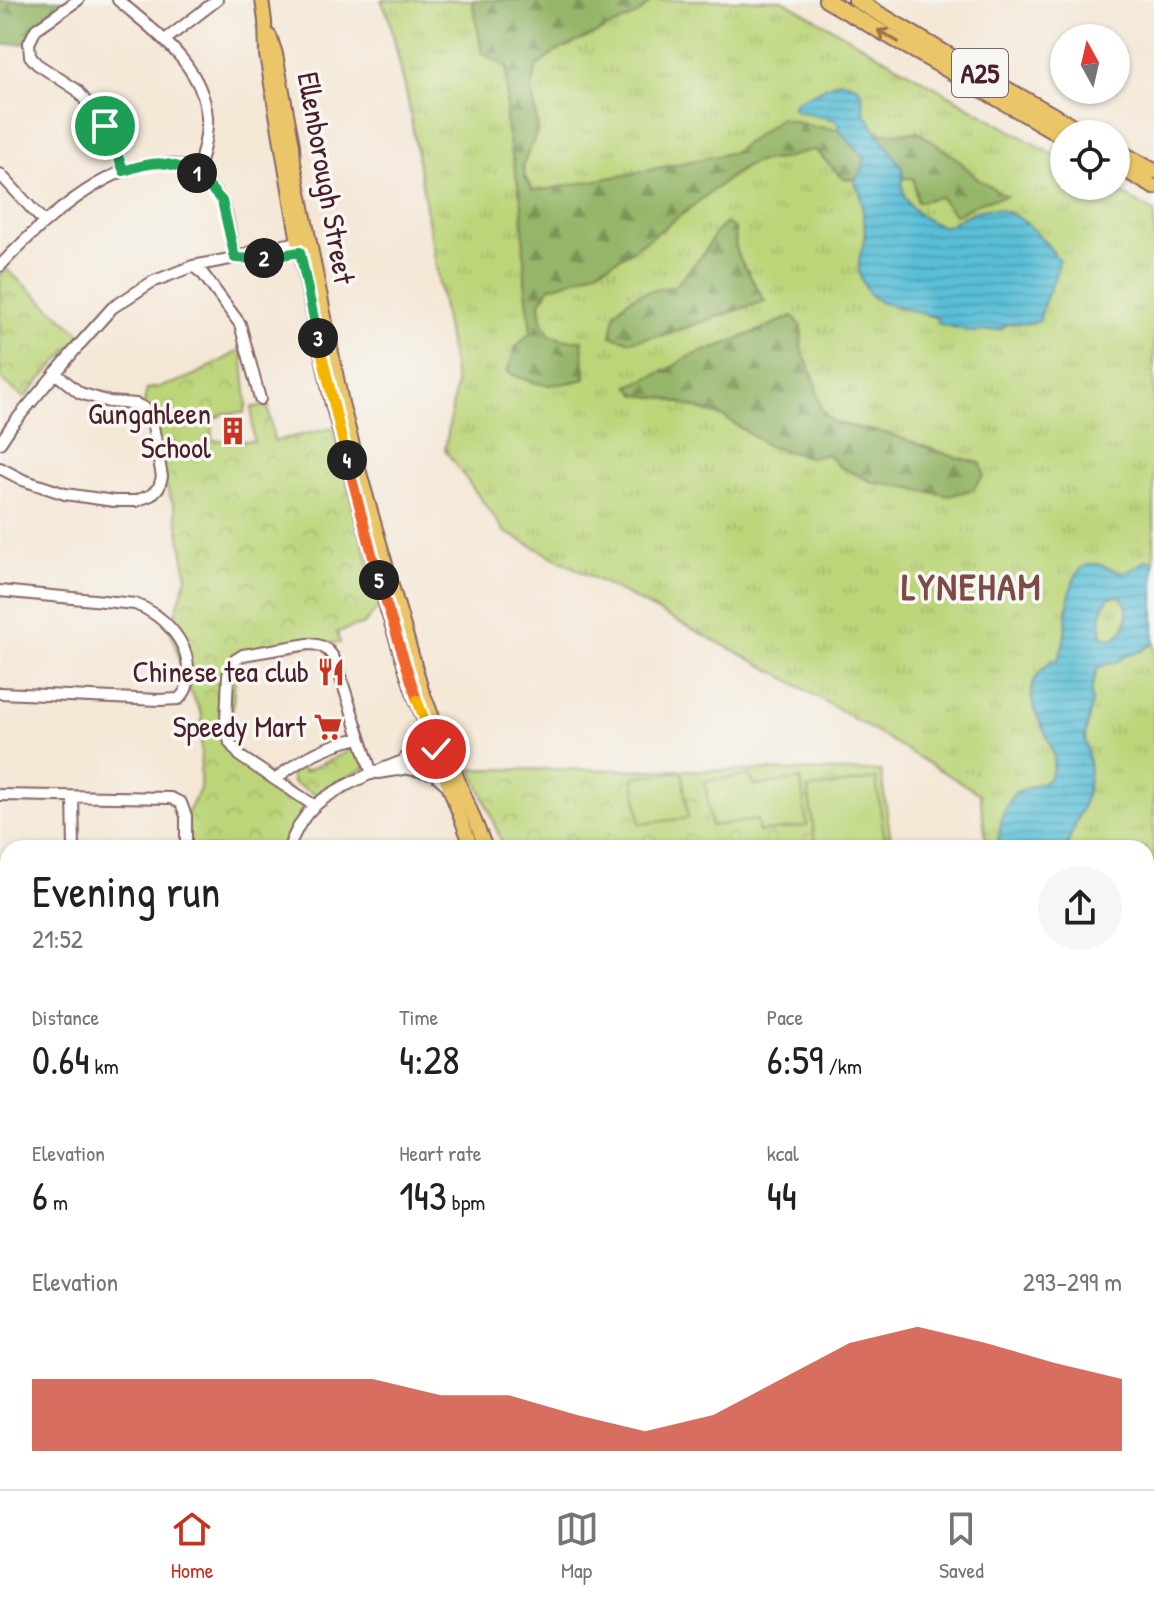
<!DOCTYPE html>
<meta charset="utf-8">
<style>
:root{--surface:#fff;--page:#f6f6f6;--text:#202124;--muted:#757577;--line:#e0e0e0;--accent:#c8321e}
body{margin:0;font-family:"Patrick Hand",sans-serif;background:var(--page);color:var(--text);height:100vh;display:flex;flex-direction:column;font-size:30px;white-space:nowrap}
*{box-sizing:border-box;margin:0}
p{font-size:26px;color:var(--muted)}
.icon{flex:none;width:44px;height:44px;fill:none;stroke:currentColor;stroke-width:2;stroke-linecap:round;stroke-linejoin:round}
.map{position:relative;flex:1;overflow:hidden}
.side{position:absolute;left:0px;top:840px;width:1154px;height:650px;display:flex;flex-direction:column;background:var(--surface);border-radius:24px 24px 0 0;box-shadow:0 2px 6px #0004}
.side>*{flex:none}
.needle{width:52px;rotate:352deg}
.fabs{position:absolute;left:1050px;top:24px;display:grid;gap:16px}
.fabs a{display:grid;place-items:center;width:80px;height:80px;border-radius:50%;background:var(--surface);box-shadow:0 2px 6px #0004;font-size:40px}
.pin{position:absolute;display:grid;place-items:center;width:68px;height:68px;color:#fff;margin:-34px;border:4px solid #fff;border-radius:50%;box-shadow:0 2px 8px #0007}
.km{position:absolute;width:40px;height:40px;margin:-20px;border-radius:50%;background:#222;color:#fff;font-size:22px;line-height:40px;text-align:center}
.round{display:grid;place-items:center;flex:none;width:84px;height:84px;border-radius:42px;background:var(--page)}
.summary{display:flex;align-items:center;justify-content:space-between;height:136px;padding:0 32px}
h1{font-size:44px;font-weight:600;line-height:60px}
.figures{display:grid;grid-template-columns:repeat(3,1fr);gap:12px;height:136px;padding:8px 32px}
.figures div{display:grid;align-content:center}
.figures b{font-size:40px;font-weight:600}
.figures small{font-size:22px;font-weight:400}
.figures p{font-size:22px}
.chart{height:224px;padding:16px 32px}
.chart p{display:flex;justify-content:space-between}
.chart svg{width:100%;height:144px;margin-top:8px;fill:var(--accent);opacity:.7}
.dock{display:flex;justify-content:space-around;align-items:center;height:112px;border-top:2px solid var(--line);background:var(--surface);font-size:22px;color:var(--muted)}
.dock a{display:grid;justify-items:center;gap:4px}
.dock .active{color:var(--accent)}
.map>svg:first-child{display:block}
.grass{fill:url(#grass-tufts);stroke:#837a52;stroke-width:2}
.forest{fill:url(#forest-firs);stroke:#706a4a;stroke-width:2}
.park{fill:url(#park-crowns);stroke:#837a52;stroke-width:2}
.pitch{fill:#bcd579;stroke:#837a52;stroke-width:2}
.water{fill:url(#water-rules);stroke:#526f81;stroke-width:2;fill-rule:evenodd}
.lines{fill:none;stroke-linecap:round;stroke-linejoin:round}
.stream{stroke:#59bfd7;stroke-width:2}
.minor-casing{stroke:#866566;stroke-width:14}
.major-casing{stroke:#866566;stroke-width:16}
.highway-casing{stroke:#866566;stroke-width:18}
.minor{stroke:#fff;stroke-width:10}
.major{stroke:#ebc669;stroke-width:12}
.highway{stroke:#ebc669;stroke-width:14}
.oneway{stroke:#9a724a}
.split-1-casing{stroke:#fff;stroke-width:16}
.split-2-casing{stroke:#fff;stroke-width:16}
.split-3-casing{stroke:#fff;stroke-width:16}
.split-4-casing{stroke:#fff;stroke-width:16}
.split-5-casing{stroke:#fff;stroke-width:16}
.split-6-casing{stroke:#fff;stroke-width:16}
.split-7-casing{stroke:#fff;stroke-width:16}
.split-1{stroke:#22a559;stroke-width:10}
.split-2{stroke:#22a559;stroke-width:10}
.split-3{stroke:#22a559;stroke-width:10}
.split-4{stroke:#f5b400;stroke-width:10}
.split-5{stroke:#f0652b;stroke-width:10}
.split-6{stroke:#f0652b;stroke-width:10}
.split-7{stroke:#f5b400;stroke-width:10}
.labels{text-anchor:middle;stroke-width:7;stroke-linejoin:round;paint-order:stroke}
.shield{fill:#f6f6f2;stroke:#7e6067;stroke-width:2}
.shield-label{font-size:28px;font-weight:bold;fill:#4a1f2b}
.street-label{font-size:30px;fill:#4a1f2b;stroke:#f6f6f2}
.poi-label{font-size:30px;fill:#4a1f2b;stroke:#f6f6f2;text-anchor:end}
.district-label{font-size:38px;font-weight:bold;letter-spacing:2px;fill:#7c4b45;stroke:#f6f6f2}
</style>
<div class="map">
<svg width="1154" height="1489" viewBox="0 0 1154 1489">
<defs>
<pattern id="grass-tufts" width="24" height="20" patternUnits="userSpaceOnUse" patternTransform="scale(2)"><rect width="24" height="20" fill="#bcd579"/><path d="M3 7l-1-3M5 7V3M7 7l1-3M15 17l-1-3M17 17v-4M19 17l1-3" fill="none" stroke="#a3b669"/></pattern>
<pattern id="forest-firs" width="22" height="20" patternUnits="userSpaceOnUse" patternTransform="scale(2)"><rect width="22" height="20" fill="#95b669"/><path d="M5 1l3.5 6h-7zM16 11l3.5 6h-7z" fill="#7c9357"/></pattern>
<pattern id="park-crowns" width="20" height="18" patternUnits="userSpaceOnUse" patternTransform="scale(2)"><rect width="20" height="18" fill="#bcd579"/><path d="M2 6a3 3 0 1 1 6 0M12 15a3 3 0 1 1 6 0" fill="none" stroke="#a3b669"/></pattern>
<pattern id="water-rules" width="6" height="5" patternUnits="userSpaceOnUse" patternTransform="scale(2)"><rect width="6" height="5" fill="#59bfd7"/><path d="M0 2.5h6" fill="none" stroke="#4c9baf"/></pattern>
</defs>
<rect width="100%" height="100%" fill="#f6f6f2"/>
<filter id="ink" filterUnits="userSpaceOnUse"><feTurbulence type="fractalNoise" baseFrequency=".0125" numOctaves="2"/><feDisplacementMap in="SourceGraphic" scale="16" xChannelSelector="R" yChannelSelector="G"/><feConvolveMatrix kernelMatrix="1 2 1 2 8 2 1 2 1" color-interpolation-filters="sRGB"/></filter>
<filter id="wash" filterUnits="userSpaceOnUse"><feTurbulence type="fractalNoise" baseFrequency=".006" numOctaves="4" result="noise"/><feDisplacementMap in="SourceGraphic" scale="32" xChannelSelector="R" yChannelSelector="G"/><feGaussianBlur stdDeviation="1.8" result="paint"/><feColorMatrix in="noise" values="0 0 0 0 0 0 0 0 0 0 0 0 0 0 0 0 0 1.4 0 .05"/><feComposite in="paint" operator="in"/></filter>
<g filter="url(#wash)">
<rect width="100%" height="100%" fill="#f4e7d5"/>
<path class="grass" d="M 381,0 L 783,0 L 1064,161 L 1064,186 L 1108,186 L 1154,212 L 1154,1124 L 1146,1123 L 1146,848 L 987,848 L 980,794 L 777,673 L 505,532 L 445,450 L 456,385 L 408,101 L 389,17 Z"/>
<path class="forest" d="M 0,0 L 78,0 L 36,28 L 29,43 L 0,45 Z
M 472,0 L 652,0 L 639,14 L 557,51 L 537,66 L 532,89 L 538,130 L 523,165 L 525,177 L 533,190 L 548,189 L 630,174 L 734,152 L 780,118 L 815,127 L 885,133 L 918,132 L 955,157 L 978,179 L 1006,196 L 980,202 L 955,215 L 939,197 L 917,202 L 913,178 L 844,179 L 815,150 C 801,151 798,155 786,158 C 774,161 760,159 749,165 C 731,175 716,189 699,201 C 654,236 607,274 550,287 L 540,302 L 542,319 L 549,335 L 566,340 L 582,340 L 585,379 C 550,388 539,387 507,372 L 516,347 L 531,332 L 525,281 L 522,205 L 506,125 L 507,67 L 482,53 Z
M 726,223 L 735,229 L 736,252 L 765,301 L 663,335 L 630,341 L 611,336 C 613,329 613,317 617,311 C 629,293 656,289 675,286 L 704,253 L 715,233 Z
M 793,316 L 802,327 L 801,349 L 814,378 L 822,412 L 835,423 L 890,434 L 952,456 L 981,463 L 984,475 L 973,489 L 950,496 L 911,488 L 875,483 L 840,467 L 827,454 L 812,458 L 768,446 L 724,417 L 665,398 L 637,395 L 629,386 L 669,369 L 688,357 L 731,342 Z"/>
<path class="park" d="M 6,269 L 82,335 L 24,398 L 0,378 L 0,275 Z
M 242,349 L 247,404 L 244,413 L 225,413 L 213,420 L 212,440 L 253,441 L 252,407 L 268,406 L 274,441 L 333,428 L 380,606 L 364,624 L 337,632 L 340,643 L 318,644 L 236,657 L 230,747 L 302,799 L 303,809 L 281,848 L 186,848 L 186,816 L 200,789 L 202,715 L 188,687 L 170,629 L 187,577 L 175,508 L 162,477 L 144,403 L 147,389 C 184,384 210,367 242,349 Z
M 353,744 L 359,749 L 366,767 L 317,795 L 293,783 L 289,774 L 301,766 L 304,772 L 345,753 L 344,747 Z
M 472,769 L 881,771 L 892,848 L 504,848 Z
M 1146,1128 L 1154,1128 L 1154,1489 L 993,1489 L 993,1482 L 1146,1482 Z"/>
<path class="pitch" d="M 682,771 L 688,818 L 640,824 L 634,777 Z
M 751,775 L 753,786 L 801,779 L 807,826 L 759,832 L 757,820 L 711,826 L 705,781 Z
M 876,779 L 886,848 L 816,848 L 808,789 Z
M 1146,1406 L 1154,1406 L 1154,1489 L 1011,1489 L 1011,1482 L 1146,1482 Z
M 815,1482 L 976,1482 L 978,1489 L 809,1489 L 807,1485 Z"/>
<path class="water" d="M 839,81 L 844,81 L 858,87 L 862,94 L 864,112 L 901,166 C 905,177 901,183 903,191 C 907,210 928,224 946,226 C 957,221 969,212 981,210 C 1015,202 1042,237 1059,260 C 1057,281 1042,299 1040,320 C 1024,328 1019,319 1003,326 L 1003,329 L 973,332 L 937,323 L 938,318 L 880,302 L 870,295 L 864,285 L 859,273 L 859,260 L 865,237 L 865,228 L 860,192 L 854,181 L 863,169 L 865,157 L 841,133 L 836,120 L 798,111 L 792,107 L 796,101 Z
M 1146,560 L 1154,562 L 1154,643 L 1141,651 L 1126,656 L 1115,663 L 1106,664 L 1097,669 L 1091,691 L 1092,702 L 1085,737 L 1090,769 L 1088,786 L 1084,803 L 1066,848 L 997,848 L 1002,816 L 1014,793 L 1048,780 C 1070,748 1023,717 1033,684 C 1035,675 1046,668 1052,659 L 1055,662 C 1074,645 1058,575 1088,565 C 1101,560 1112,574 1125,572 C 1133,571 1139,564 1146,560 ZM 1120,596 C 1133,609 1128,630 1113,639 L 1102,636 C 1099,620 1100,611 1109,597 Z"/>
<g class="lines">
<path class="stream" d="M 1146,1083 L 1154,1078"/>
</g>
</g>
<g filter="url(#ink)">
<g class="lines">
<defs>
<path id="minor" d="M 78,0 L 36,29 L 29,43 L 30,56 L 37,64 L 77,90 L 105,126 L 124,171
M 118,0 C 154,31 203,64 207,117 C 208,135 202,155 197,173
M 165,40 L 217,0
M 0,174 L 44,222
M 237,258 L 255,259 L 305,251
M 0,266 C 41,222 149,119 207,184 C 213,190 220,196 223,203 C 229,220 231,240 235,258
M 193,266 L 203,274 L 240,324 L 260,399
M 0,443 L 12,425 L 79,345 L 112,308 L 152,282 L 193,266 L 235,258 L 253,251 L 304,241
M 0,468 L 23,480 L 65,494 L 114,501 L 136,501 L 151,495 L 159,487 L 162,477 L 152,420 L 144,408 L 136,404 L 109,402 L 80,393 L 55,373
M 0,591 L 135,604 C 162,614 188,640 188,670 C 188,676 189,684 186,689 C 185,693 181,696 179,699 L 159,700 L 0,693
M 405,758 L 423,741 L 428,729
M 408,769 L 433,773 L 449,787
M 378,773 L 403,769 L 443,755
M 276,779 C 299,759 330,744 360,738
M 0,795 L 171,798 L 181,803 L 186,816 L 186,848
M 73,797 L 74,848
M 315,806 L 241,757 L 230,743 L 226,721 L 228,675 L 235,660 L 243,655 L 308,644 C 324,644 332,651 337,666 L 372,774
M 289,848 C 293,836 299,824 307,814 C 329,785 406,760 441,747
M 0,986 L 8,993
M 1146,1344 L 1154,1344
M 0,1403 L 8,1403
M 207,1482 L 207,1489
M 459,1489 L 459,1482"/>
<path id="major" d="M 262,0 L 265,21 L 266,55 L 298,242 L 332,404 L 387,610 L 413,692 L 472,848
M 270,36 L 276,54 L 293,145 L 294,162 L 342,403 L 362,480 L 422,690 L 486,848
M 0,1167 L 8,1165
M 0,1191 L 8,1189
M 746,1482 L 749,1489"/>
<path id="highway" d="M 826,0 L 1064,137
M 856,0 L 989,79 L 1087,134
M 1116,150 L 1154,171
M 1116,165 L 1154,187"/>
</defs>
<use href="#minor" class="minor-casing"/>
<use href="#major" class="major-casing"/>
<use href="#highway" class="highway-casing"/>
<use href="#minor" class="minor"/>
<use href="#major" class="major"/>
<use href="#highway" class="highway"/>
</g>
<defs><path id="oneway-shaft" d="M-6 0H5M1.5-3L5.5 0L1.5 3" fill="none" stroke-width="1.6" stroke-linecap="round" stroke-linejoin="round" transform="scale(2)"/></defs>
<use class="oneway" href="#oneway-shaft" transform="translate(888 36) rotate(-150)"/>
</g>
<g class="lines" filter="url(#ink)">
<defs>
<path id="split-1" d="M 105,126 L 124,171 C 156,160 166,161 197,173"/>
<path id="split-2" d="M 197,173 L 222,201 L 235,258 L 255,259 L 264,258"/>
<path id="split-3" d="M 264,258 L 300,252 L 318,338"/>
<path id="split-4" d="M 318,338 L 347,460"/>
<path id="split-5" d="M 347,460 L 379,580"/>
<path id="split-6" d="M 379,580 L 417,700"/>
<path id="split-7" d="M 417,700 L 436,749"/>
</defs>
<use href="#split-1" class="split-1-casing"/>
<use href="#split-2" class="split-2-casing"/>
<use href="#split-3" class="split-3-casing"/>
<use href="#split-4" class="split-4-casing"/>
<use href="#split-5" class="split-5-casing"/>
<use href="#split-6" class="split-6-casing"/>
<use href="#split-7" class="split-7-casing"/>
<use href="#split-1" class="split-1"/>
<use href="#split-2" class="split-2"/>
<use href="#split-3" class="split-3"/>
<use href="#split-4" class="split-4"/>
<use href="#split-5" class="split-5"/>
<use href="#split-6" class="split-6"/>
<use href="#split-7" class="split-7"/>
</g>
<defs>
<symbol id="building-bare" viewBox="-9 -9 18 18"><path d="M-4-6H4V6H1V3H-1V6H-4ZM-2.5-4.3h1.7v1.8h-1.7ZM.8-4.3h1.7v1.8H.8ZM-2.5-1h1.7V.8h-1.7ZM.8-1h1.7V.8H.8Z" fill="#c8321e" stroke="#f6f6f2" stroke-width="2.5" paint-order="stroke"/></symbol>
<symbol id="restaurant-bare" viewBox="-9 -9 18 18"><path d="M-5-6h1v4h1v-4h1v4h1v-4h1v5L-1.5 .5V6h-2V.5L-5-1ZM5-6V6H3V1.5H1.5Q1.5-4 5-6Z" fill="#c8321e" stroke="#f6f6f2" stroke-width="2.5" paint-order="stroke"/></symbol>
<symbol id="supermarket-bare" viewBox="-9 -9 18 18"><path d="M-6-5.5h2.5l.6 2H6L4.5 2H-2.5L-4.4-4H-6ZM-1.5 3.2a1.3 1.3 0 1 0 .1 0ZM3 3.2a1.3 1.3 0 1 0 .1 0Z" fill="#c8321e" stroke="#f6f6f2" stroke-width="2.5" paint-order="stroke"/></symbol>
</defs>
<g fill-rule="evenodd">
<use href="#building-bare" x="213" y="411" width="40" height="40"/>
<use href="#restaurant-bare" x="311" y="652" width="40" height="40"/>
<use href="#supermarket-bare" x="308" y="707" width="40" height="40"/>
</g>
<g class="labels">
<rect class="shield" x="952" y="49" width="56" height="48" rx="6"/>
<g class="shield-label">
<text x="980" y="83">A25</text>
</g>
<g class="street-label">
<text transform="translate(326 178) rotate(80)" y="10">Ellenborough Street</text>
</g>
<g class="poi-label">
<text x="211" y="424">Gungahleen<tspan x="211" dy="34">School</tspan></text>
<text x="309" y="682">Chinese tea club</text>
<text x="306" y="737">Speedy Mart</text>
</g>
<g class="district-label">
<text x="972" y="600">LYNEHAM</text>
</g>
</g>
</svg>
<div class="fabs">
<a><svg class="needle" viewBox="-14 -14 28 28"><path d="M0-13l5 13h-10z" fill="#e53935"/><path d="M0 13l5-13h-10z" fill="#757577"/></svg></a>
<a><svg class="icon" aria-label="locate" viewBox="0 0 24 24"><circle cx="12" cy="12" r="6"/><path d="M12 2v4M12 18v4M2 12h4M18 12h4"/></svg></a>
</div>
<div class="pin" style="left:105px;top:126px;background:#1e9e55"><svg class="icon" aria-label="arrive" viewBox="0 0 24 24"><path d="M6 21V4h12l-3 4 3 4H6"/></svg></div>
<div class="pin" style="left:436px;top:749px;background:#d93025"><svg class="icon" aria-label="check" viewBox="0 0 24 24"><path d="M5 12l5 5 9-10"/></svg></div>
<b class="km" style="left:197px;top:173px">1</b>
<b class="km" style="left:264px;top:258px">2</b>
<b class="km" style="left:318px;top:338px">3</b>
<b class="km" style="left:347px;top:460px">4</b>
<b class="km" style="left:379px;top:580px">5</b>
<section class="side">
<div class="summary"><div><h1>Evening run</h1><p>21:52</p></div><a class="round"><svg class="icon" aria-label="share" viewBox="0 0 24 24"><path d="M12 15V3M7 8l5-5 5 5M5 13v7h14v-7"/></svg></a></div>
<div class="figures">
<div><p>Distance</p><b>0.64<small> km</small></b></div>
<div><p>Time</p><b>4:28</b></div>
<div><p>Pace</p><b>6:59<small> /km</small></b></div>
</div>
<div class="figures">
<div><p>Elevation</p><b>6<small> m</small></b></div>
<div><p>Heart rate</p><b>143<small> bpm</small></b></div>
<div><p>kcal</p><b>44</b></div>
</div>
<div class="chart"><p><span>Elevation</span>293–299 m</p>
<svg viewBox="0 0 160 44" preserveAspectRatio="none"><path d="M0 44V22L10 22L20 22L30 22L40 22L50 22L60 27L70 27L80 33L90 38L100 33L110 22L120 11L130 6L140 11L150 17L160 22V44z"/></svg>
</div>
</section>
</div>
<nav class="dock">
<a class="active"><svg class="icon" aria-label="home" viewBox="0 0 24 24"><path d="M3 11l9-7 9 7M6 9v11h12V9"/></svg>Home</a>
<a><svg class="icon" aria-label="map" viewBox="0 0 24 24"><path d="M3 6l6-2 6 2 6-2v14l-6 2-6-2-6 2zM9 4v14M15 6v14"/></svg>Map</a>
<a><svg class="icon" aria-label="saved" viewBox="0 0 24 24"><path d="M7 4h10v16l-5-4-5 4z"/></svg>Saved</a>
</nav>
